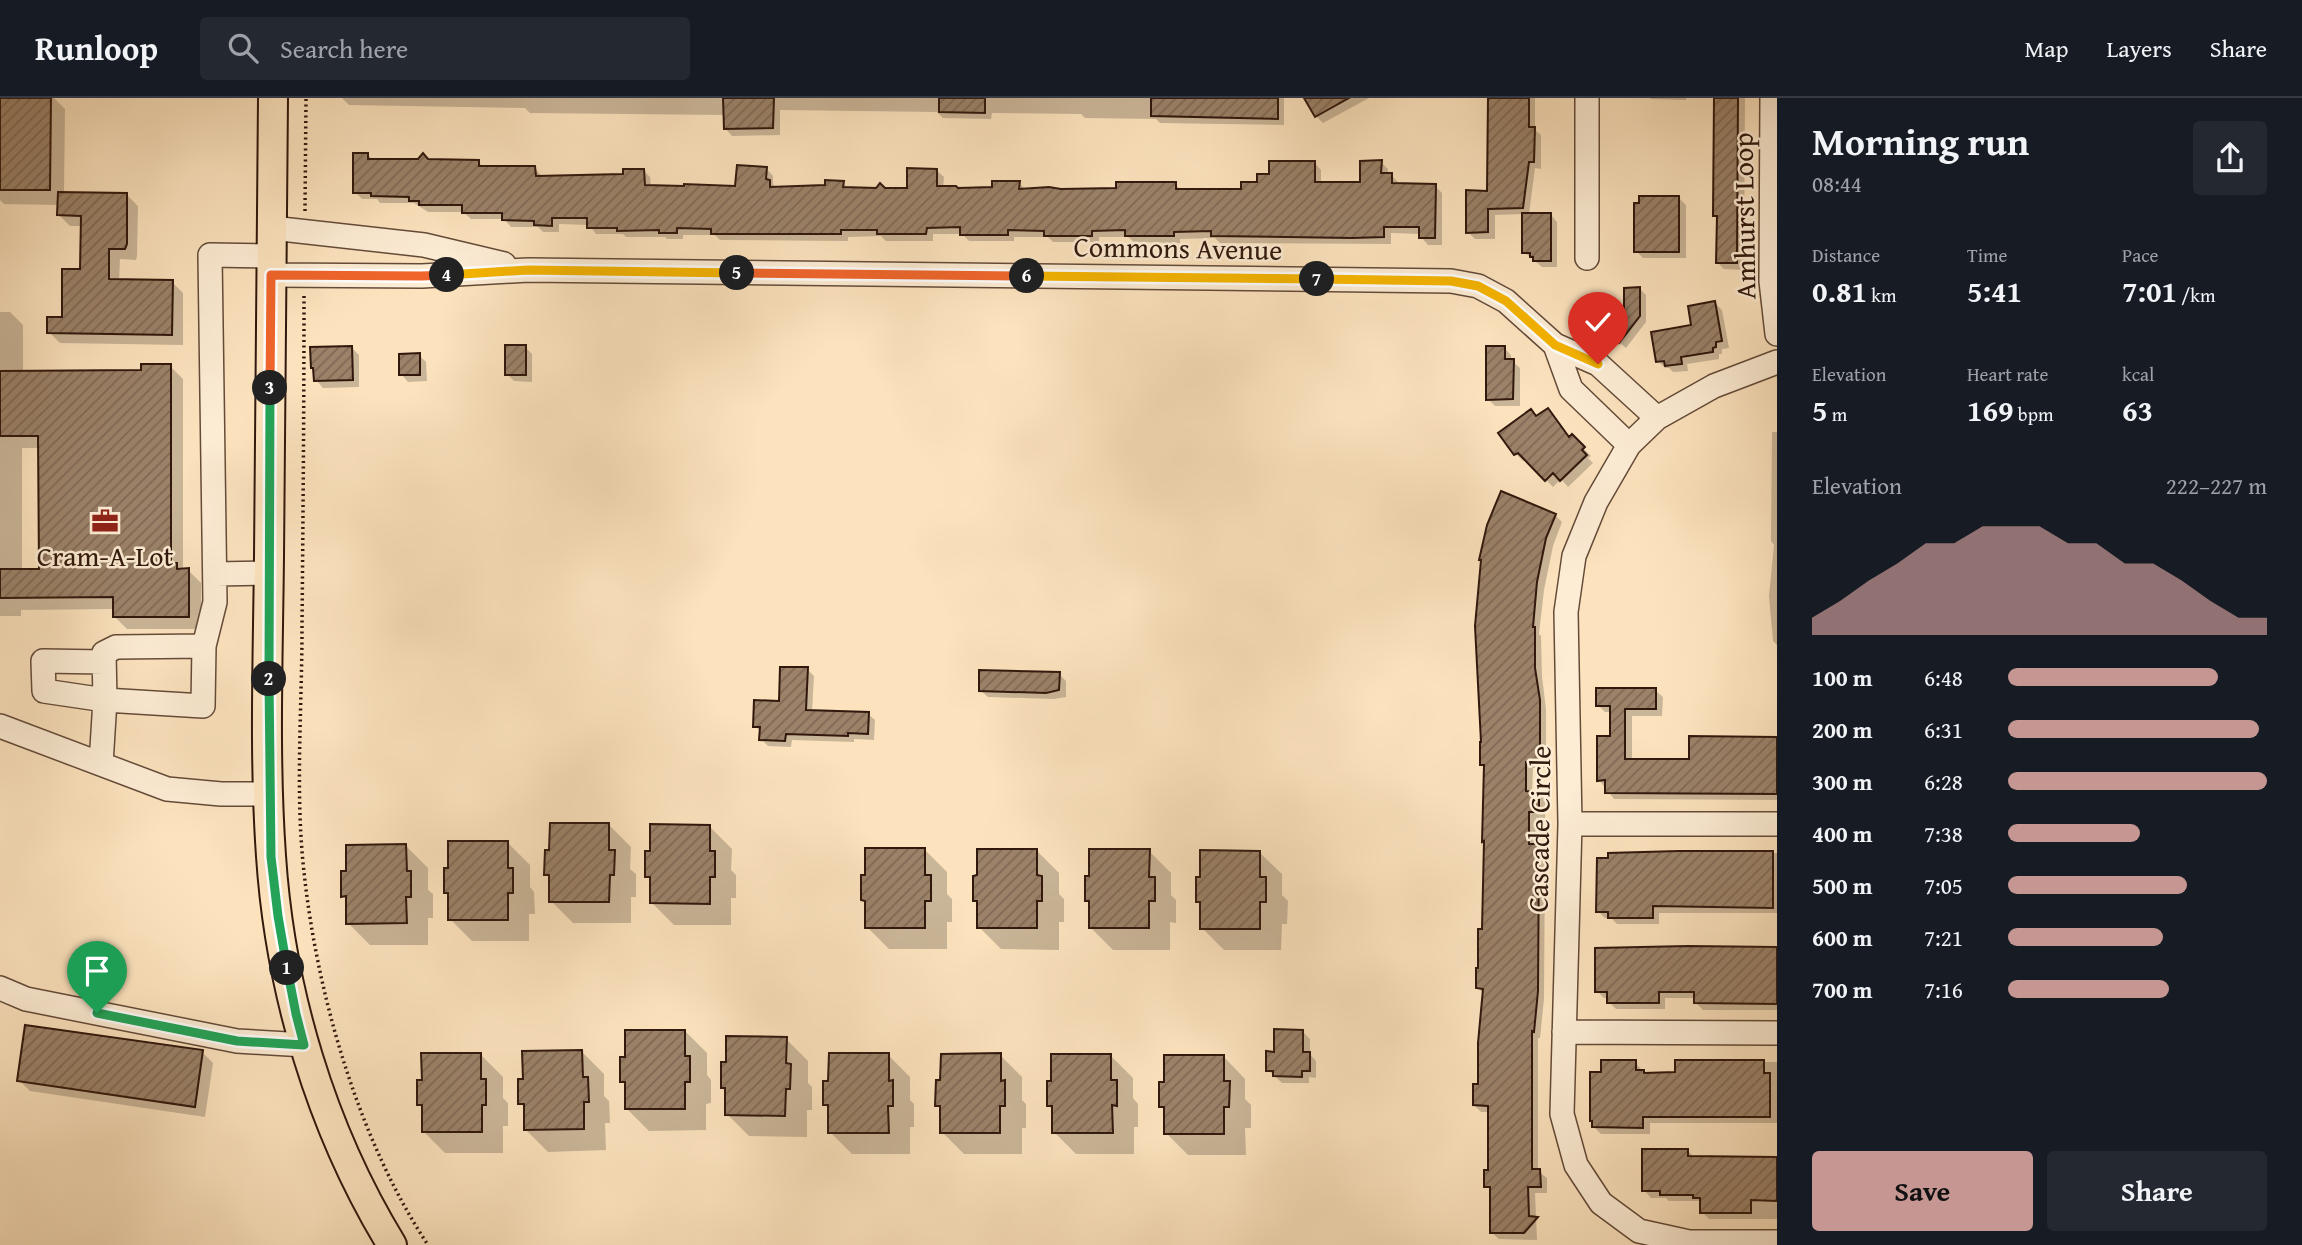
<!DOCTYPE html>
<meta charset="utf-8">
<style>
:root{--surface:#171b24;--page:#242831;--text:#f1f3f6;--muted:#9ea1a6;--line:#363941;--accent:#c59692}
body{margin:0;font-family:"Gentium Book Plus",serif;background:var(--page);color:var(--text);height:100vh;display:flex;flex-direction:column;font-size:26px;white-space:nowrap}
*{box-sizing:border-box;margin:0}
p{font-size:23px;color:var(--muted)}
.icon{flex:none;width:38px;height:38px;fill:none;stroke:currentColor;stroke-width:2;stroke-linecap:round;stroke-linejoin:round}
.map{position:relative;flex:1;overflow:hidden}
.details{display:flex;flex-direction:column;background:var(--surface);width:525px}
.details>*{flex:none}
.pin{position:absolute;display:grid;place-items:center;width:60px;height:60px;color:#fff;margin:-72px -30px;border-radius:50% 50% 50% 0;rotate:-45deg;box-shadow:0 0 7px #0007}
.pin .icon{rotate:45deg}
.km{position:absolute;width:35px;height:35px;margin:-18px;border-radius:50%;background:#222;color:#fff;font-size:19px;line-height:35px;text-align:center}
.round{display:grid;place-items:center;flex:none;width:74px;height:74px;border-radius:7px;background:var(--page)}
.head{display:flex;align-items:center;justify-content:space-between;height:119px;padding:0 35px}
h1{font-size:38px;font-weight:700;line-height:52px}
.figures{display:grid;grid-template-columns:repeat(3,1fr);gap:10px;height:119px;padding:7px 35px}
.figures div{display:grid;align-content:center}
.figures b{font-size:30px;font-weight:700}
.figures small{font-size:19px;font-weight:400}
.figures p{font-size:19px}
.chart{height:196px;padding:14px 35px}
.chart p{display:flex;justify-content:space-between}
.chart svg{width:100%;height:126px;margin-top:7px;fill:var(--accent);opacity:.7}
.primary-button{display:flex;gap:14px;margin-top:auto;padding:14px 35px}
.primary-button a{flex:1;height:80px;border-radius:7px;background:var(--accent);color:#111;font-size:28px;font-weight:700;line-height:80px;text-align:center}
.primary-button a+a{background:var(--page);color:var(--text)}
ul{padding:0 35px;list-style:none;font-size:23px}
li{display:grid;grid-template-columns:112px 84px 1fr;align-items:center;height:52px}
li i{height:18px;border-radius:9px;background:var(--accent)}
header{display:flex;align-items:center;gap:42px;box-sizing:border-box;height:98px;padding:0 35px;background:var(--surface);border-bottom:2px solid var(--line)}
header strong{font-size:33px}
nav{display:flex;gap:38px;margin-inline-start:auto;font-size:24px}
.search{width:490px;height:63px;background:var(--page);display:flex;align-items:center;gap:18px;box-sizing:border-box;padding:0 24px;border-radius:7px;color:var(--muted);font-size:26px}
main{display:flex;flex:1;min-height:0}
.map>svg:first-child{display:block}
.shadow{fill:#0003;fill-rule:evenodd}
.building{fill:url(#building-hatch);stroke:#31180d;stroke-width:2}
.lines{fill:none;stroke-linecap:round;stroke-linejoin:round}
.minor-casing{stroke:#644b39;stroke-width:26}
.major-casing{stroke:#31180d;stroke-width:32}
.path{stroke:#31180d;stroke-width:3.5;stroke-dasharray:2 3.5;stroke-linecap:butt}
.minor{stroke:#fdedd5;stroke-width:23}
.major{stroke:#fce3be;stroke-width:28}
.split-1-casing{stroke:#fff;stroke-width:14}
.split-2-casing{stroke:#fff;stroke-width:14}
.split-3-casing{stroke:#fff;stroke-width:14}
.split-4-casing{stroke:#fff;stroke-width:14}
.split-5-casing{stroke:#fff;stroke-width:14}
.split-6-casing{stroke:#fff;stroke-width:14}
.split-7-casing{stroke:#fff;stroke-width:14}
.split-8-casing{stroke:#fff;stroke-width:14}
.split-1{stroke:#22a559;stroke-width:9}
.split-2{stroke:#22a559;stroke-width:9}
.split-3{stroke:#22a559;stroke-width:9}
.split-4{stroke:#f0652b;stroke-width:9}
.split-5{stroke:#f5b400;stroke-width:9}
.split-6{stroke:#f0652b;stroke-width:9}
.split-7{stroke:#f5b400;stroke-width:9}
.split-8{stroke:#f5b400;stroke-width:9}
.labels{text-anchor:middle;stroke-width:5;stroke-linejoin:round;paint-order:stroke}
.street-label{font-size:28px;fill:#31180d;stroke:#fdedd5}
.poi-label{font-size:28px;fill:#31180d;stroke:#fdedd5}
</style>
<header>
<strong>Runloop</strong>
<div class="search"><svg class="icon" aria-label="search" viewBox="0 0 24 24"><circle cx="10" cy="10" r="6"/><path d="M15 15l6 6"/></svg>Search here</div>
<nav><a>Map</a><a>Layers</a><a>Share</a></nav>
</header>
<main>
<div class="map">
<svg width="1777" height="1147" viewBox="0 0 1777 1147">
<defs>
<pattern id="building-hatch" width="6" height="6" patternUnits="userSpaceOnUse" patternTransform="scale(1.75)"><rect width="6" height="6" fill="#9b8269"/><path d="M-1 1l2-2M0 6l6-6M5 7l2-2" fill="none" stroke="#7f6955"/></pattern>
</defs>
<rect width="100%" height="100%" fill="#fce3be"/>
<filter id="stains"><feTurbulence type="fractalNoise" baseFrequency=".00286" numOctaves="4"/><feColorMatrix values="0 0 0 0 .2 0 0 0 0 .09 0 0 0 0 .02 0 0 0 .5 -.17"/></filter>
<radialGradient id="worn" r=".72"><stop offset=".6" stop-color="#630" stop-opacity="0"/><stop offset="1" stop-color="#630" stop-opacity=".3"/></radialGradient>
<path class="shadow" d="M 0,0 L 54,0 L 65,11 L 64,96 L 127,97 L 138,108 L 137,158 L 136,162 L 120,161 L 119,183 L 172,184 L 183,195 L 183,247 L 60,245 L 49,234 L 64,221 L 82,172 L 83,128 L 70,128 L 59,117 L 59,107 L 4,106 L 0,102 Z
M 342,0 L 1284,0 L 1284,27 L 1160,25 L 1156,21 L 1085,20 L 1081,16 L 992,15 L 991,21 L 943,20 L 937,14 L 780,12 L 780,37 L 732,38 L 725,30 L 725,17 L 530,15 L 525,10 L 349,7 Z
M 1306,0 L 1369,0 L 1323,25 L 1316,18 Z
M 1490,0 L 1535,0 L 1535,32 L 1541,37 L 1541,71 L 1535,70 L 1529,116 L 1550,116 L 1557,124 L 1557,169 L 1542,169 L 1524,154 L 1524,116 L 1495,117 L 1495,141 L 1475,141 L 1468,134 L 1489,94 Z
M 1650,0 L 1686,0 L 1686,2 L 1651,1 Z
M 1715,0 L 1745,0 L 1744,172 L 1724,171 L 1717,164 L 1718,121 L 1715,117 Z
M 367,56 L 373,62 L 478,64 L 485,70 L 535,70 L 542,79 L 625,78 L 643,72 L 650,79 L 651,89 L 737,89 L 766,70 L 773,78 L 773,86 L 777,91 L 827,88 L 843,85 L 849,91 L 885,92 L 909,91 L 936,72 L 944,79 L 943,90 L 957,91 L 994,91 L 1019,85 L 1026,92 L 1118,92 L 1175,86 L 1181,92 L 1243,93 L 1259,86 L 1270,78 L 1314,64 L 1321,72 L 1321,86 L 1362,86 L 1381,64 L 1388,71 L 1388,77 L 1391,77 L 1398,84 L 1398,87 L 1435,88 L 1442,95 L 1442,147 L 1428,147 L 1421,139 L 1421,136 L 1391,135 L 1391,146 L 1220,145 L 1215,140 L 1180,141 L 1180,145 L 1134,144 L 1128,139 L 1099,139 L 1099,144 L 1053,144 L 1048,139 L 1014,139 L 1014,143 L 969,143 L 962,136 L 933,136 L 933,143 L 886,143 L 881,138 L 848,139 L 848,143 L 720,142 L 715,137 L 683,137 L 683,141 L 667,141 L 665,139 L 626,139 L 623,136 L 596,136 L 589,127 L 559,126 L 559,134 L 543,134 L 538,129 L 511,129 L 504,121 L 471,121 L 463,114 L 428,114 L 414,105 L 380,105 L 377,101 L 362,101 L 355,94 Z
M 1679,100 L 1686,107 L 1686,160 L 1643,160 L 1636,153 Z
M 1640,191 L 1646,197 L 1646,224 L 1626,250 L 1601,229 L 1626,225 Z
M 1715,205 L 1722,212 L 1729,250 L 1722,251 L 1722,256 L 1719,256 L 1719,261 L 1687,266 L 1688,273 L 1673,274 L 1669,270 L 1665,270 L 1658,263 Z
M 0,214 L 10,214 L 23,227 L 23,275 L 143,274 L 170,268 L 183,281 L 183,472 L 188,472 L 201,485 L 201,531 L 127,531 L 115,519 L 115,511 L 21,512 L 21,518 L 0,518 ZM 22,350 L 40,350 L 41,472 L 22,473 Z
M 525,249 L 532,256 L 532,284 L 514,283 L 507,276 Z
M 352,250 L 359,257 L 359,289 L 323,290 L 316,282 Z
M 1504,250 L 1511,257 L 1511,262 L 1520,270 L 1520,308 L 1495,308 L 1488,301 Z
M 419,257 L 426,264 L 427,283 L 408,284 L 401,276 Z
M 1537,320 L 1570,341 L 1572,339 L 1591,358 L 1588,360 L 1593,365 L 1568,389 L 1561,381 L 1553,389 L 1526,361 L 1523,363 L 1516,356 L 1501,336 Z
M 1772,334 L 1777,334 L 1777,547 L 1773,543 L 1769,498 L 1774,447 L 1771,443 Z
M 1555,417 L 1562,424 L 1553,448 L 1544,492 L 1539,536 L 1541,538 L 1542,579 L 1546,611 L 1546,670 L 1533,670 L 1532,695 L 1539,695 L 1546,702 L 1545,720 L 1536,720 L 1535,747 L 1545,755 L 1544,901 L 1540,940 L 1538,940 L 1538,1073 L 1547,1080 L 1547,1095 L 1535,1095 L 1537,1142 L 1499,1141 L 1491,1134 L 1492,1093 L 1486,1088 L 1490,1074 L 1489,1014 L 1481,1014 L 1474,1007 L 1479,987 L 1484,896 L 1478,890 L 1484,833 L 1486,670 L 1481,666 L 1478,565 Z
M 807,571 L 814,578 L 812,614 L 868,616 L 875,622 L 874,642 L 854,641 L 854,644 L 792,642 L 791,649 L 768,648 L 761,641 L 761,634 L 755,628 L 780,605 Z
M 1059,576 L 1066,583 L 1066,599 L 1054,601 L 988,599 L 980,592 Z
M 1655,592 L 1663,599 L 1662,618 L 1632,618 L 1632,662 L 1690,663 L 1777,641 L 1777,702 L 1614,701 L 1599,682 L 1612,640 L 1612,614 L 1605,614 L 1598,607 Z
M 609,727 L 631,749 L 630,771 L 636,776 L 636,799 L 631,799 L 631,825 L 573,825 L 551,803 L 551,781 L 546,777 Z
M 709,728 L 732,751 L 731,772 L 736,777 L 736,800 L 731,800 L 731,827 L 674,827 L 652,805 L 652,783 L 647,778 Z
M 508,745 L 530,767 L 530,789 L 534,794 L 535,816 L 529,816 L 529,843 L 472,843 L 450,821 L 450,799 L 445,795 L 450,772 Z
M 406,748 L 428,770 L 428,792 L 433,796 L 433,820 L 428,820 L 428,847 L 370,847 L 348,825 L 348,803 L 343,798 Z
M 925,752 L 947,774 L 947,796 L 952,801 L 952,824 L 947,824 L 947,851 L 889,851 L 867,829 L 867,806 L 863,802 Z
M 1037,753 L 1059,775 L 1059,796 L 1064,801 L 1064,824 L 1059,824 L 1059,852 L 1001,851 L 979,829 L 979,807 L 975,802 Z
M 1149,753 L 1171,775 L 1171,797 L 1176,802 L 1176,825 L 1170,824 L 1170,852 L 1113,852 L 1091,830 L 1091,807 L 1087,803 Z
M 1259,754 L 1282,776 L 1282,797 L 1288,803 L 1287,826 L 1282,826 L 1281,852 L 1224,852 L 1202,830 L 1202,808 L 1197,803 Z
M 1777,755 L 1777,815 L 1659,815 L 1659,826 L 1617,826 L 1611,820 L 1605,820 L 1598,813 L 1610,756 Z
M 1777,851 L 1777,912 L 1703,912 L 1695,904 L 1696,900 L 1665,900 L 1665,911 L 1616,911 L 1609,904 L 1609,900 L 1604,900 L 1597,893 Z
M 685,933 L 707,955 L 707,977 L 711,982 L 711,1005 L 706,1006 L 706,1032 L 649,1033 L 627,1011 L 627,988 L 622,984 Z
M 1303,934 L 1310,941 L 1310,956 L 1316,963 L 1316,980 L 1309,979 L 1309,985 L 1282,985 L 1268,972 L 1275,955 Z
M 786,941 L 808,963 L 808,985 L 812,989 L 812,1012 L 807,1012 L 807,1039 L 749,1038 L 727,1016 L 727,994 L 723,989 Z
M 202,954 L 213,965 L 205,1019 L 30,993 L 19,982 Z
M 582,954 L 604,976 L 604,998 L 609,1003 L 610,1025 L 605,1025 L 606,1052 L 548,1054 L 526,1032 L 526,1010 L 520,1005 L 525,982 Z
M 481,957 L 503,979 L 503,1000 L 508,1005 L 508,1028 L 503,1028 L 503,1055 L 445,1055 L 423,1033 L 423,1011 L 419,1006 L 423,983 Z
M 888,957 L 910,979 L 910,1002 L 914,1006 L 914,1029 L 910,1029 L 910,1056 L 852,1056 L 830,1034 L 830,1012 L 825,1007 L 830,984 Z
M 1000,957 L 1022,979 L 1022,1002 L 1026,1006 L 1026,1030 L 1022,1030 L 1022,1056 L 964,1056 L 942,1034 L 942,1012 L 937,1007 Z
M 1111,958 L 1133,980 L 1133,1000 L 1138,1006 L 1138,1029 L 1134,1029 L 1134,1056 L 1076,1056 L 1054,1034 L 1054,1013 L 1049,1008 Z
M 1223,958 L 1245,981 L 1245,1001 L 1251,1007 L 1251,1030 L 1245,1030 L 1246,1057 L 1188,1057 L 1166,1035 L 1165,1013 L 1161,1008 Z
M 1635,964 L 1646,977 L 1677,976 L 1677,964 L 1777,964 L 1777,1025 L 1650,1025 L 1650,1036 L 1601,1036 L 1594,1029 L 1603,976 Z
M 1687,1052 L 1695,1060 L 1777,1061 L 1777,1121 L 1709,1121 L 1702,1114 L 1702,1106 L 1699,1103 L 1669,1103 L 1666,1100 L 1651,1100 L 1644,1092 Z"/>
<path class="building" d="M 0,0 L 51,0 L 50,92 L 0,92 Z
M 723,0 L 774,0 L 773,30 L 724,31 Z
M 939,0 L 985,0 L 985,15 L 939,14 Z
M 1151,0 L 1278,0 L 1278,21 L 1151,18 Z
M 1304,0 L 1349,0 L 1315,19 Z
M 1488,0 L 1529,0 L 1529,29 L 1535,29 L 1534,64 L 1529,64 L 1523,110 L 1488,111 L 1488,134 L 1466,135 L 1466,92 L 1487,93 Z
M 1714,0 L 1738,0 L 1737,165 L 1716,165 L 1717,118 L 1713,118 Z
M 353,55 L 368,55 L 368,61 L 418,61 L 423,55 L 428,61 L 479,62 L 479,68 L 535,68 L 536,78 L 623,76 L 623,71 L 644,71 L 645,87 L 684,88 L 684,86 L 735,88 L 737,67 L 767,69 L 766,81 L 770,82 L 770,89 L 825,87 L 825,82 L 844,83 L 843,89 L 876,90 L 880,85 L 885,90 L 907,90 L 907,70 L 937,71 L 937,88 L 956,88 L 958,90 L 992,89 L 992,83 L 1020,83 L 1019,91 L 1049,89 L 1061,91 L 1116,90 L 1116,84 L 1176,84 L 1176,91 L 1241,91 L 1241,84 L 1257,84 L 1257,76 L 1269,76 L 1269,63 L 1315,63 L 1315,84 L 1360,84 L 1360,63 L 1382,62 L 1381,75 L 1392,75 L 1392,85 L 1436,86 L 1435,140 L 1419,140 L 1419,129 L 1384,129 L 1384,139 L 1352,140 L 1211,138 L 1211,133 L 1174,134 L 1174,138 L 1125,138 L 1125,132 L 1092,133 L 1092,138 L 1044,138 L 1044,133 L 1008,132 L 1008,137 L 960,137 L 960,129 L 927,130 L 926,136 L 877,136 L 877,132 L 841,132 L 841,136 L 711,136 L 711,131 L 677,130 L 677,135 L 659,135 L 659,132 L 617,133 L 617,130 L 587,130 L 587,120 L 552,120 L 552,128 L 534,127 L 534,123 L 502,122 L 502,115 L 462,115 L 462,107 L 419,107 L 419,103 L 409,103 L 409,99 L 371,98 L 371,95 L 353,95 Z
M 58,94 L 127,95 L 127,146 L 125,151 L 109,151 L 109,181 L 173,182 L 172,237 L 47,235 L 47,219 L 62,219 L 62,171 L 80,171 L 81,118 L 57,117 Z
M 1639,98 L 1679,98 L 1679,154 L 1634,154 L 1634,105 L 1639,105 Z
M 1522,115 L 1551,115 L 1551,163 L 1533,163 L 1533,159 L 1530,159 L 1530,155 L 1522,155 Z
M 1640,189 L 1640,218 L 1619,245 L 1593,223 L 1606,207 L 1624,221 L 1624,190 Z
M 1715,203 L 1722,243 L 1716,244 L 1716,249 L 1713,250 L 1713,254 L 1681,259 L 1682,266 L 1665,268 L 1664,263 L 1656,264 L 1651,234 L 1691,227 L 1688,208 Z
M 505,247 L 526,247 L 526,277 L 505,277 Z
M 352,248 L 353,282 L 314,283 L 313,270 L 311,270 L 310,249 Z
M 1486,248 L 1505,248 L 1505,261 L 1514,261 L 1513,301 L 1486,302 Z
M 420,255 L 420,277 L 399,277 L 399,256 Z
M 141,266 L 171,266 L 171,465 L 177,465 L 177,471 L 189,470 L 189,519 L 113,519 L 113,499 L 0,500 L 0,471 L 39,471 L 38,338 L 0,338 L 0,273 L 141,272 Z
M 1548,310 L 1569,339 L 1572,336 L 1585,349 L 1582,352 L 1587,357 L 1560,383 L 1553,375 L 1545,383 L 1518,355 L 1514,357 L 1498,335 L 1531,311 L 1536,318 Z
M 1501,393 L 1556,416 L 1546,440 L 1537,484 L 1533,529 L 1535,529 L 1535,570 L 1540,602 L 1540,664 L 1526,664 L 1526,693 L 1539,694 L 1539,714 L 1529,714 L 1529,746 L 1539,746 L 1538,893 L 1534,934 L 1532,933 L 1532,1071 L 1540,1071 L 1541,1089 L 1528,1089 L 1529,1118 L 1538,1119 L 1524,1135 L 1490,1135 L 1490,1089 L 1484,1089 L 1484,1072 L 1488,1072 L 1488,1008 L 1473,1007 L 1473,986 L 1478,986 L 1478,945 L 1483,891 L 1476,890 L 1476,870 L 1478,870 L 1478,831 L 1482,831 L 1484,743 L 1482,744 L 1484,667 L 1480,667 L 1480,644 L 1481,644 L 1475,528 L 1481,462 L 1479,462 L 1487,427 Z
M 780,569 L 808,569 L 806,612 L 869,614 L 868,636 L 848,635 L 848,638 L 786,636 L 785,643 L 759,642 L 760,629 L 753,629 L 754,602 L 779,603 Z
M 979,572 L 1060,574 L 1059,592 L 1046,595 L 979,593 Z
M 1596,590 L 1656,590 L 1656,611 L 1625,611 L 1625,661 L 1689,661 L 1689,638 L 1777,639 L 1777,696 L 1605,695 L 1605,682 L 1597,683 L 1597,638 L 1610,638 L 1610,608 L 1596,608 Z
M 550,725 L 609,725 L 609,752 L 615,752 L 614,777 L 610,777 L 609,804 L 549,804 L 549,777 L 544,777 L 545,752 L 549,752 Z
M 650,726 L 710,727 L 710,753 L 715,753 L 715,779 L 710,779 L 710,806 L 650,805 L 650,779 L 645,779 L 645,753 L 650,753 Z
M 448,743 L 508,743 L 508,770 L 513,770 L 513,795 L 508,795 L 508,822 L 448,822 L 448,795 L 444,795 L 444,770 L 448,770 Z
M 406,746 L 407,773 L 411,773 L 411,799 L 406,799 L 407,825 L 346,826 L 346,798 L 341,799 L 341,773 L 346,773 L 346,747 Z
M 865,750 L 925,750 L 925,777 L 931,777 L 931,803 L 925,803 L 925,830 L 865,830 L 865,803 L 861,802 L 861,777 L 865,777 Z
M 977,751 L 1037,751 L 1037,777 L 1042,778 L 1042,803 L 1037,803 L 1037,830 L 977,830 L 977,803 L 973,803 L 973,778 L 977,777 Z
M 1089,751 L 1150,751 L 1149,779 L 1155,779 L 1155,803 L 1149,803 L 1149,830 L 1089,830 L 1089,803 L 1085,803 L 1085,778 L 1089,778 Z
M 1200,752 L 1260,753 L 1260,779 L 1266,779 L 1266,804 L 1260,804 L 1260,831 L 1200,831 L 1200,804 L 1196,804 L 1196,779 L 1200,779 Z
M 1679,753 L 1773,753 L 1773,810 L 1653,808 L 1653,820 L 1608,820 L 1608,814 L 1596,814 L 1597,760 L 1608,760 L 1608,755 Z
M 1688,848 L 1777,849 L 1777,906 L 1694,905 L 1694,894 L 1659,894 L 1659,905 L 1607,905 L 1607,894 L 1595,894 L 1595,850 Z
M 25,927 L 203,952 L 195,1009 L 17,983 Z
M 1274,931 L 1303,932 L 1303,954 L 1310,954 L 1310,973 L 1302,973 L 1302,979 L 1273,978 L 1273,973 L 1266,973 L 1266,953 L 1274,954 Z
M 625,932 L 685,932 L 685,958 L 690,958 L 690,984 L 685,984 L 685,1011 L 625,1011 L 625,984 L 620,984 L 620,959 L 625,959 Z
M 726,938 L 787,939 L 786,965 L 791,966 L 790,991 L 786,991 L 785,1018 L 725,1017 L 725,990 L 721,990 L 721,964 L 726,964 Z
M 582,952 L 583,979 L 588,979 L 589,1004 L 584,1004 L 584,1031 L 524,1032 L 524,1006 L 518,1006 L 518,981 L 523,981 L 522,953 Z
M 421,955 L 481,955 L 481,981 L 486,981 L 486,1007 L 482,1007 L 482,1034 L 422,1034 L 422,1007 L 417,1007 L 417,982 L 422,982 Z
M 829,955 L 889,955 L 889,983 L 893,982 L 893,1008 L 888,1008 L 889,1035 L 828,1035 L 828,1007 L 823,1007 L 823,983 L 828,983 Z
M 1001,955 L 1001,983 L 1005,982 L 1005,1008 L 1000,1008 L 1000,1035 L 940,1035 L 940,1008 L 935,1008 L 936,982 L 940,982 L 941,956 Z
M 1051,956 L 1111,956 L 1111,982 L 1117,982 L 1117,1008 L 1112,1007 L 1113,1035 L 1052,1035 L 1052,1008 L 1047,1008 L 1047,983 L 1051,983 Z
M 1164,957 L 1224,957 L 1224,983 L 1230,983 L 1229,1009 L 1224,1009 L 1224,1036 L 1164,1036 L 1164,1009 L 1159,1009 L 1159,984 L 1164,984 Z
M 1601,962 L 1636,962 L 1636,972 L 1644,972 L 1644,975 L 1675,974 L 1675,962 L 1764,962 L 1764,975 L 1770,975 L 1770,1019 L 1643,1019 L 1643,1030 L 1592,1029 L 1592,1023 L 1590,1023 L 1590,974 L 1601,974 Z
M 1642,1051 L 1688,1051 L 1688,1058 L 1777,1059 L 1777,1103 L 1751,1102 L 1751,1115 L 1700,1115 L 1700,1100 L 1693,1100 L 1693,1097 L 1660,1097 L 1660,1093 L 1642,1093 Z"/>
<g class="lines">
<defs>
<path id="minor" d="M 1772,0 L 1771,183 L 1777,236
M 272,130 L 424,147 L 504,166
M 1587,160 L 1587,0
M 271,177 L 422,178 L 528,172 L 1451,183 L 1478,188 L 1506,203 L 1555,247 L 1598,266 L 1657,320
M 1555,247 L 1571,291 L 1629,347
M 1777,264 L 1714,288 L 1657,320 L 1629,347 L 1596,404 L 1574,458 L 1566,514 L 1570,726 L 1562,1016 L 1576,1067 L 1601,1105 L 1639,1133 L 1689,1144 L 1777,1144
M 215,476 L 269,475
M 204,548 L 215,504 L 210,157 L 271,158
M 204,548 L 203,608 L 105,602 L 104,555 L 116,549 Z
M 0,628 L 167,691 L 221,696 L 269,696
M 101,666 L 105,602 L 44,593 L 43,563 L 104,564
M 1570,726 L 1777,726
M 0,890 L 26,901 L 237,943 L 305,947
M 1564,934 L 1777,935"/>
<path id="major" d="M 273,0 C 272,153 270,305 269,458 C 268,558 264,658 271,758 C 280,893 321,1031 392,1147"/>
</defs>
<use href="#minor" class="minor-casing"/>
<use href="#major" class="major-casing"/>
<path class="path" d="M 305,113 L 306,0
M 304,198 C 304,309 303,420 302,531 C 302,611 295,694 304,774 C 317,897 359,1043 428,1147"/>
<use href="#minor" class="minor"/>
<use href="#major" class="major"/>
</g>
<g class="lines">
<defs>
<path id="split-1" d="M 97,915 L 237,943 L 304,947 L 296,916 L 287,870"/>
<path id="split-2" d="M 269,581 L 271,759 L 278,818 L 287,870"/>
<path id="split-3" d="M 269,581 L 270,290"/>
<path id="split-4" d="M 270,290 L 271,177 L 422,178 L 447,177"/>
<path id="split-5" d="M 447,177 L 528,172 L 737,175"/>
<path id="split-6" d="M 737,175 L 1027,178"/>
<path id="split-7" d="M 1027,178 L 1317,181"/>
<path id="split-8" d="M 1317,181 L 1451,183 L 1478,188 L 1506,203 L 1555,247 L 1598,266"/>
</defs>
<use href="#split-1" class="split-1-casing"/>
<use href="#split-2" class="split-2-casing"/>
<use href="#split-3" class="split-3-casing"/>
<use href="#split-4" class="split-4-casing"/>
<use href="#split-5" class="split-5-casing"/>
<use href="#split-6" class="split-6-casing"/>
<use href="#split-7" class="split-7-casing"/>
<use href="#split-8" class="split-8-casing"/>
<use href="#split-1" class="split-1"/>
<use href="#split-2" class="split-2"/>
<use href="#split-3" class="split-3"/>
<use href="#split-4" class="split-4"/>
<use href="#split-5" class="split-5"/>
<use href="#split-6" class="split-6"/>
<use href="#split-7" class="split-7"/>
<use href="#split-8" class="split-8"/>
</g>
<defs>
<symbol id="office-bare" viewBox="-9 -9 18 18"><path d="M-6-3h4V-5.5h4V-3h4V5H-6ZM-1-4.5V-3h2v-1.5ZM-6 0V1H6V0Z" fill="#8f2418" stroke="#fdedd5" stroke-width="2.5" paint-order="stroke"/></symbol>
</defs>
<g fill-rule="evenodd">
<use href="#office-bare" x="86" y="404" width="38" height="38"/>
</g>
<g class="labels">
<g class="street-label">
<text transform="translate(1744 118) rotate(-91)" y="10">Amhurst Loop</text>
<text transform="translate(1178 150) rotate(1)" y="10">Commons Avenue</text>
<text transform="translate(1539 731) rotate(-89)" y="10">Cascade Circle</text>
</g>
<g class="poi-label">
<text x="105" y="468">Cram-A-Lot</text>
</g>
</g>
<rect width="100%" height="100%" filter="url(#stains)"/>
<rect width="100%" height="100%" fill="url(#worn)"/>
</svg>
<div class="pin" style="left:97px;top:915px;background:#1e9e55"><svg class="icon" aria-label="arrive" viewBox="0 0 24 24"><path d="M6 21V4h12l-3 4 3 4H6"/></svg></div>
<div class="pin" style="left:1598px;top:266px;background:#d93025"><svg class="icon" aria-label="check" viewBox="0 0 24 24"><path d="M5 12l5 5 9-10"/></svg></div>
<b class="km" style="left:287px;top:870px">1</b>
<b class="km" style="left:269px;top:581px">2</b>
<b class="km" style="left:270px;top:290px">3</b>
<b class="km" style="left:447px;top:177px">4</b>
<b class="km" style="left:737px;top:175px">5</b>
<b class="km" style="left:1027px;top:178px">6</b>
<b class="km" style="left:1317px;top:181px">7</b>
</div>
<section class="details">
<div class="head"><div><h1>Morning run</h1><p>08:44</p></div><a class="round"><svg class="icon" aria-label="share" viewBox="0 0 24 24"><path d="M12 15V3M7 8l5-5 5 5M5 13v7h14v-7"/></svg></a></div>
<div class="figures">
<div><p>Distance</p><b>0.81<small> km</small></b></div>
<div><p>Time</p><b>5:41</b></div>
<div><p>Pace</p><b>7:01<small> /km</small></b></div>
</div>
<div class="figures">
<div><p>Elevation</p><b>5<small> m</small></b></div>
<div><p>Heart rate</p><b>169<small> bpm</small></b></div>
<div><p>kcal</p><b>63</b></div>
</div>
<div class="chart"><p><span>Elevation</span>222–227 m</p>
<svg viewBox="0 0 160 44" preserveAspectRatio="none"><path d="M0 44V38L10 32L20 25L30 19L40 12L50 12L60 6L70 6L80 6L90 12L100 12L110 19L120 19L130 25L140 32L150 38L160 38V44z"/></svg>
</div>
<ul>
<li><b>100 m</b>6:48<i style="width:81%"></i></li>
<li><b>200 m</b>6:31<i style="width:97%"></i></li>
<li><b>300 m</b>6:28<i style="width:100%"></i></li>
<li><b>400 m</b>7:38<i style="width:51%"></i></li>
<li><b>500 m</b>7:05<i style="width:69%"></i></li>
<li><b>600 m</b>7:21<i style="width:60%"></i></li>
<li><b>700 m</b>7:16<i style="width:62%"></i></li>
</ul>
<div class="primary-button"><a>Save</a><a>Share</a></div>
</section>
</main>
